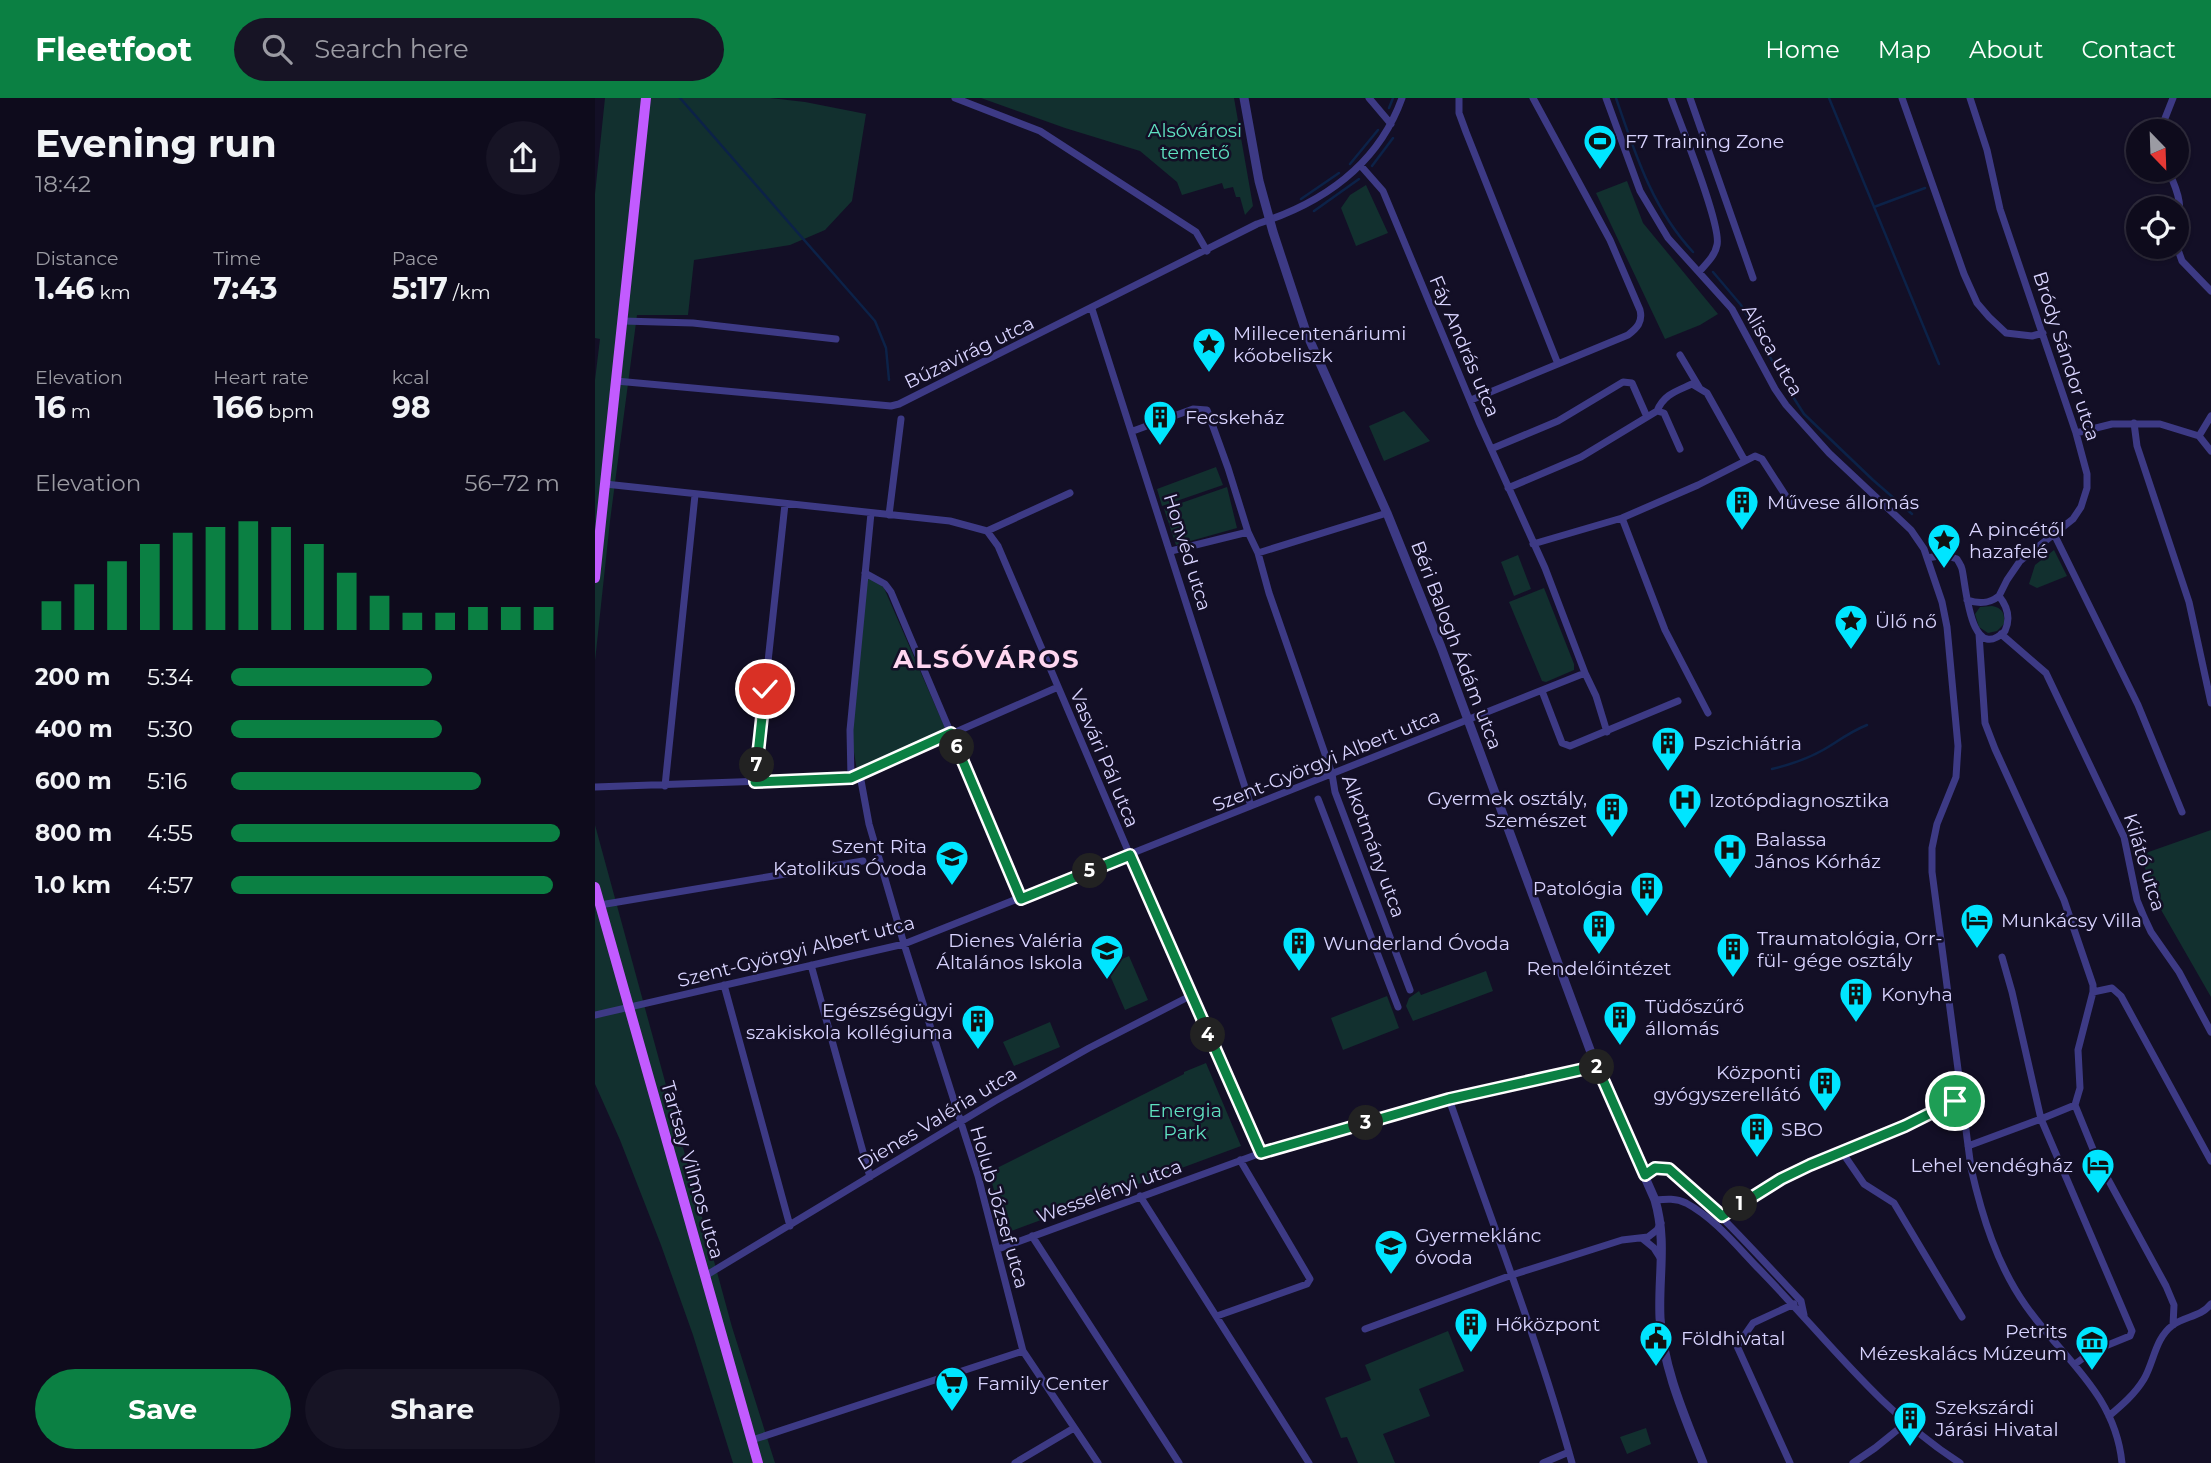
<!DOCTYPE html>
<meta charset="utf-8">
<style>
:root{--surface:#0e0b1c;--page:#171425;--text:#f1f3f6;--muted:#9b9ba3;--line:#2e2b3b;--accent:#0b8043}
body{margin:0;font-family:Montserrat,sans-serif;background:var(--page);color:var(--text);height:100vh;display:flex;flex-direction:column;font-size:26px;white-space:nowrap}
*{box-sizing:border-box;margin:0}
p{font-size:23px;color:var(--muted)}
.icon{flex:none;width:38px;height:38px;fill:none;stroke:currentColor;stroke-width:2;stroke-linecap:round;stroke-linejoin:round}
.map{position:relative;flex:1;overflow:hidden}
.details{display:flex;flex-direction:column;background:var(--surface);width:595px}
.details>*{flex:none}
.needle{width:46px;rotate:157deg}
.fabs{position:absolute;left:1531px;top:21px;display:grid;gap:14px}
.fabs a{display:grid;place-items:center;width:63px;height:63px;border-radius:50%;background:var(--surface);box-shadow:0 2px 5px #0004,0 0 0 2px var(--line);font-size:35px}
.pin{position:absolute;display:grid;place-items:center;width:60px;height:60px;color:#fff;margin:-30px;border:4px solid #fff;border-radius:50%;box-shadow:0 2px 7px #0007}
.km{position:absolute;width:35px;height:35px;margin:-18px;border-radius:50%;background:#222;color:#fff;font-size:19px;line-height:35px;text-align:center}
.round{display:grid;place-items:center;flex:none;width:74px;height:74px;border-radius:37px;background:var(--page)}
.headline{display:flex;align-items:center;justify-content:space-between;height:119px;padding:0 35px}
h1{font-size:38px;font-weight:700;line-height:52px}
.stats{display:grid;grid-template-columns:repeat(3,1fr);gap:10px;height:119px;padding:7px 35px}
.stats div{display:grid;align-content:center}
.stats b{font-size:30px;font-weight:700}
.stats small{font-size:19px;font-weight:400}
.stats p{font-size:19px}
.chart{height:196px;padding:14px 35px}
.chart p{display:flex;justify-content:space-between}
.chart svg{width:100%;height:126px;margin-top:7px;stroke:var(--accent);stroke-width:6}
.action{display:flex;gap:14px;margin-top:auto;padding:14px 35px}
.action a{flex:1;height:80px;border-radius:42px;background:var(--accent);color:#fff;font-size:28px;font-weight:700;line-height:80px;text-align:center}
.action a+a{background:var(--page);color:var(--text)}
ul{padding:0 35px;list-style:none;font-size:23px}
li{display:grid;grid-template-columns:112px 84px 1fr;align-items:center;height:52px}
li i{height:18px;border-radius:9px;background:var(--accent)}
header{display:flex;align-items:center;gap:42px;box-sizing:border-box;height:98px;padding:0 35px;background:var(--accent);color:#fff}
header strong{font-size:33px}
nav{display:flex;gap:38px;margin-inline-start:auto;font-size:24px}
.search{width:490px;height:63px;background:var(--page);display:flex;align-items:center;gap:18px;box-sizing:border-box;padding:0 24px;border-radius:38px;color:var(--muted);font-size:26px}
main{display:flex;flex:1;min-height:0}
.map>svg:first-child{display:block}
.green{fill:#12302f}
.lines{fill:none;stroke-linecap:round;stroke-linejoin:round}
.stream{stroke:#0c2248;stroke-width:2.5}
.minor{stroke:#3d3a85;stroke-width:7}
.tertiary{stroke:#3d3a85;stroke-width:9}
.primary{stroke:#c25bff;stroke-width:10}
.route-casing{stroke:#fff;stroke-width:14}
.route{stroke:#0b8043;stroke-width:9}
.labels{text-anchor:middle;stroke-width:5;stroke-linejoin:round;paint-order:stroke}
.park-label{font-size:19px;fill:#5fe0c0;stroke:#130f26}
.poi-label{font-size:19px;fill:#d9d4ff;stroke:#130f26;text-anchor:start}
.street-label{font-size:19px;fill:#d9d4ff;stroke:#130f26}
.district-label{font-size:26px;font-weight:bold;letter-spacing:2px;fill:#ffd6f0;stroke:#130f26}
</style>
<header>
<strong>Fleetfoot</strong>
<div class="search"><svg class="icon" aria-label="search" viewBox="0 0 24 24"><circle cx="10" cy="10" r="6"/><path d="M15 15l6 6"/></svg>Search here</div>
<nav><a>Home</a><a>Map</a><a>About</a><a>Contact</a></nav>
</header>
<main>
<section class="details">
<div class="headline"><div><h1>Evening run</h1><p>18:42</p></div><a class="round"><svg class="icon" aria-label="share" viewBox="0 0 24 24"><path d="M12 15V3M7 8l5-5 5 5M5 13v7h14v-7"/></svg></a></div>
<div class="stats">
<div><p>Distance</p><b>1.46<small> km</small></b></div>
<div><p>Time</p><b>7:43</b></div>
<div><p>Pace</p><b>5:17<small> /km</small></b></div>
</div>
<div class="stats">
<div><p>Elevation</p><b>16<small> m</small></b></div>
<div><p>Heart rate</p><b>166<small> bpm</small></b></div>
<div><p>kcal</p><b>98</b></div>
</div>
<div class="chart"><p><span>Elevation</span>56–72 m</p>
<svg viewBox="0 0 160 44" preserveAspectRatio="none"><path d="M5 44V34M15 44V28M25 44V20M35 44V14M45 44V10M55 44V8M65 44V6M75 44V8M85 44V14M95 44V24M105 44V32M115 44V38M125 44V38M135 44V36M145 44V36M155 44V36"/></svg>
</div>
<ul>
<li><b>200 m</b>5:34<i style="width:61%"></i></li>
<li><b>400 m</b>5:30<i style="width:64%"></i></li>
<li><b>600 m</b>5:16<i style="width:76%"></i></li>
<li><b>800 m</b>4:55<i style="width:100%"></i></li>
<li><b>1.0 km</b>4:57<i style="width:98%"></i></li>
</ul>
<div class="action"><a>Save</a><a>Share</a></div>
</section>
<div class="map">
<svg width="1616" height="1365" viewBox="0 0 1616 1365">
<rect width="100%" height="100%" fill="#130f26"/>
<path class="green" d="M 10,0 L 175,0 L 210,4 L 271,16 L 257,103 L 230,132 L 195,147 L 99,162 L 93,217 L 42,217 L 15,423 L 0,563 L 0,282 L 5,241 L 0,240 L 0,96 Z
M 386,0 L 639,0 L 658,108 L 650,117 L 645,99 L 641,99 L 638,89 L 629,91 L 627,85 L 587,97 L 582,84 L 545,53 L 470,30 Z
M 1032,83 L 1048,125 L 1123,216 L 1105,227 L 1070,241 L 1001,95 Z
M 771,87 L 793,135 L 761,148 L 746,110 L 755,97 Z
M 809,313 L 835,343 L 789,363 L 774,328 Z
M 621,369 L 628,387 L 567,408 L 562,391 Z
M 632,389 L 642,430 L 581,447 L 569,411 Z
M 1459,452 L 1472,478 L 1442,490 L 1434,486 L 1440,467 Z
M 923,457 L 936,491 L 919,498 L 906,464 Z
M 272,479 L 283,484 L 289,490 L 350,630 L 346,635 L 262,673 L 258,648 L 258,624 Z
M 949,490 L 979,566 L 979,572 L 951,584 L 947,583 L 914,504 Z
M 1397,508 C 1408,510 1410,516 1409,526 L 1402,533 L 1393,535 L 1384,529 L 1380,516 L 1385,509 Z
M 0,727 L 137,1229 L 180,1365 L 138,1365 L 98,1237 L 66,1147 L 25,1042 L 0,986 Z
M 1616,732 L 1616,899 L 1565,810 L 1545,757 Z
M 534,858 L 553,902 L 530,912 L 511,868 Z
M 891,873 L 898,893 L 818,923 L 811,908 L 814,900 L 824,893 L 826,897 Z
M 792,898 L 804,930 L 748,952 L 736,920 Z
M 455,924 L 465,949 L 419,968 L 408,944 Z
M 611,965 L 646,1048 L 411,1135 L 394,1074 L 589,976 L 589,974 Z
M 853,1233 L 869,1273 L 824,1291 L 835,1318 L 788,1336 L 800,1365 L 763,1365 L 752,1339 L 746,1340 L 730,1300 L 776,1282 L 770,1267 Z
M 1051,1330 L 1056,1346 L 1032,1356 L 1025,1339 Z"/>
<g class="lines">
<path class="stream" d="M 85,0 L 280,223 L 291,250 L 294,282
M 1021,0 C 1040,55 1057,110 1098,154
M 1234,0 L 1344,266
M 794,10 L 798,0
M 755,66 L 783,32
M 777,68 L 798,40
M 706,101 L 744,75
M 1279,109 L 1330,90
M 719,113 L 764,81
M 1118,174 L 1146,207 L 1193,291 L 1209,316 L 1278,382 L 1317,416
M 1177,671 C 1198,666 1220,658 1238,646 C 1250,638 1259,632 1272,627"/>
<path class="minor" d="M 360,0 L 445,33 L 601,134 L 612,153
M 774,0 L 796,26
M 864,0 L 864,15 L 871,34 L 963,266
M 1011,0 L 1045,93 L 1073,140 L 1137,211 L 1180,291 L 1191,307 L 1234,355 L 1316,432 L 1329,451 L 1347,504 L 1352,529 L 1363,648 L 1361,679 L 1342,726 L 1337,750 L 1337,774 L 1376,1070 C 1387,1118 1402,1167 1431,1208 C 1468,1261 1520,1295 1527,1365
M 1076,0 C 1085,25 1127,128 1122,147 C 1120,158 1111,166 1104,174
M 1095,0 L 1158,180
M 1307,0 L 1369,176 L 1382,205 L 1394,219 L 1411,235 L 1437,238 L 1448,235
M 1375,0 L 1392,52 L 1405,111 L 1481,335 L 1492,376 L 1492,390 L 1486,409 L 1478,421 L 1425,463 L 1412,482 L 1404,498
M 1565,33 L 1578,0
M 766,68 L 788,93 L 884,324 L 950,470 L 990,575 L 1001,598 L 1012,634
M 1573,72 C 1589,106 1585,110 1582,146
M 1582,149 L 1587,163 L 1616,193
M 497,211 L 656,708
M 28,223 L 98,225 L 241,241
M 1085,257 L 1104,289
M 21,283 L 296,308 L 304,306 L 662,126 C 728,105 783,67 807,0
M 876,302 L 1033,237 C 1042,230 1048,224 1045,212 L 1015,142 L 938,0
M 1062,313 C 1069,296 1082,293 1097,286 L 1112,295 L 1150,363
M 1539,325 L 1542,348 L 1594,504 L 1616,605
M 538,333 L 598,311 L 612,312 L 633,370 L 653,434 L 663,455 L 792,415
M 1481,335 L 1517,326 L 1565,326 L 1604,338 L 1616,353
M 1604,338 L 1616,318
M 896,351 L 963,323 L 1028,284 L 1037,285 L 1052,319
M 10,386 L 355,423 L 392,433 L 475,395
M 913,390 L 986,359 L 1062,313 L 1069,315 L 1085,351
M 294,417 L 306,321
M 1027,420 L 1070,532 L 1113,615
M 392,433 L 403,448 L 595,898 L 666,1055
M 1459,436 L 1543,607 L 1587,714
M 938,446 L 1027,420 L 1103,387 L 1160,358 L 1167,361 L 1196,406
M 576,453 L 653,434
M 663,455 L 674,495 L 737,676 L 740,694 L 815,892
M 1332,460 L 1350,457 L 1362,461 C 1364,465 1366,467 1367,471 C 1371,487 1375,567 1410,533 C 1416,520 1412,508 1404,498 C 1394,506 1384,506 1372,502
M 270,475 L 290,486 L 296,494 L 426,801
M 1384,536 L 1390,625 L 1400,651 L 1469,802 L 1498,887 L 1498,894 L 1483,952 L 1485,990 L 1480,1007 L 1502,1061 L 1571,1188 L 1579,1207 L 1578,1227
M 1406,536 L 1451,575 L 1529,739 L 1542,802 L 1549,819 L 1556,834 L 1584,874 L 1616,934
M 947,593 L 967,645 L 975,648 L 1083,603
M 265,677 L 274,726 L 309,846 L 383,1078 L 428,1253 L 503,1365
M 256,680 L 255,632 L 276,415
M 160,684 L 190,406
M 70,688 L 100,397
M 0,689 L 256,680 L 463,589
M 723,701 L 803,909
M 5,807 L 268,763
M 216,867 L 275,1079
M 129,887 L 195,1128
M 1498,894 L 1517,890 L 1526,898 L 1616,1063
M 0,917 L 309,846 L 990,575
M 854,1001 C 896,1122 943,1242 977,1365
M 1480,1007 L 1446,1021 L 1537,1233 L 1535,1238 L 1498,1253 L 1480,1266
M 1373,1048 L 1446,1021 L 1417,894 L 1407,859
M 1247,1054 L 1269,1086 L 1299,1105 L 1367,1219
M 1050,1078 C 1056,1071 1065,1067 1074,1071 C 1085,1075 1095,1088 1103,1096 C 1139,1130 1172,1167 1206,1203 L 1209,1217
M 545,1098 L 714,1365
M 1060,1102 C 1071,1101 1081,1100 1091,1105 C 1119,1120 1141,1147 1162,1169 C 1228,1236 1285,1314 1365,1365
M 1127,1118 L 1186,1081 L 1310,1028 L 1367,999
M 437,1138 L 584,1365
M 1048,1141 L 1059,1150 L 1066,1161
M 403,1151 L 666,1055 L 854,1001 L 1001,968
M 110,1178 L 400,1003 L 494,950 L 595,898
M 622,1218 L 712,1186 L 715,1181 L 645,1062
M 770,1231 L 917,1177 L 1027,1142 L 1053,1139 L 1062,1132 L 1066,1125
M 1514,1318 C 1527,1307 1540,1296 1549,1281 C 1559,1264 1560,1240 1578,1227 C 1590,1218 1606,1219 1616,1206
M 157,1342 L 428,1253
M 420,1365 L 479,1330
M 948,1365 L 974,1354
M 1195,1365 L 1142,1248 L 1158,1225 L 1199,1206
M 1258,1365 L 1280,1350 L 1311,1325"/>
<path class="tertiary" d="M 649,0 L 664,83 L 678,134 L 711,234 L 792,415 L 846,549 L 1001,968 L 1060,1102 C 1072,1143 1063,1179 1065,1220 C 1068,1270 1090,1319 1108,1365"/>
<path class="primary" d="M 0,480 L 51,0
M 0,789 L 163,1365"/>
</g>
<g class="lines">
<defs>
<path id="route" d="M 170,591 L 160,684 L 256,680 L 356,635 L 426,801 L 535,757 L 666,1055 L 854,1001 L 1002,968 L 1050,1077 L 1060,1070 L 1074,1071 L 1127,1118 L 1186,1081 L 1215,1067 L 1310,1028 L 1360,1003"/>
</defs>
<use href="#route" class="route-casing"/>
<use href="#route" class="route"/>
</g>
<defs>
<symbol id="stadium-pin" viewBox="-11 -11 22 30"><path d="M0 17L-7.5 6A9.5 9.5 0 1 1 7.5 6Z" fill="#00e5ff" stroke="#130f26"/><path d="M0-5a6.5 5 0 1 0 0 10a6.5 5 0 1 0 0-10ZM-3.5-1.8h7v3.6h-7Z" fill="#111"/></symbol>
<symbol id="sight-pin" viewBox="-11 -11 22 30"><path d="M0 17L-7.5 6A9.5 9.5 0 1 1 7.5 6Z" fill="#00e5ff" stroke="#130f26"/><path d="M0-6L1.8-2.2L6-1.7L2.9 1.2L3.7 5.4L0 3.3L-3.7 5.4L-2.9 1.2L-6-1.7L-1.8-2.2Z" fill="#111"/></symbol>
<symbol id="building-pin" viewBox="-11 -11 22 30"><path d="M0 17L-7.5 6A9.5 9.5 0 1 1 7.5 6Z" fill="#00e5ff" stroke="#130f26"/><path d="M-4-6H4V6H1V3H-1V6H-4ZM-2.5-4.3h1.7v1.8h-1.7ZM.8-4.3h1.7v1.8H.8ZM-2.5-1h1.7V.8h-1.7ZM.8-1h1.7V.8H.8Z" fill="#111"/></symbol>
<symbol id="hospital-pin" viewBox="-11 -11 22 30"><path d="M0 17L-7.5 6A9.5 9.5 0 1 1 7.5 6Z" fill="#00e5ff" stroke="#130f26"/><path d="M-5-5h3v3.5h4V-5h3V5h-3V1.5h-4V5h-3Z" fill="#111"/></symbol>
<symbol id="school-pin" viewBox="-11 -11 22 30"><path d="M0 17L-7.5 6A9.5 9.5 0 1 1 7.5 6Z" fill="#00e5ff" stroke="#130f26"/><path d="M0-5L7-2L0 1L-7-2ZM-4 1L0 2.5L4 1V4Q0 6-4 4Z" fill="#111"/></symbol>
<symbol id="hotel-pin" viewBox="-11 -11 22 30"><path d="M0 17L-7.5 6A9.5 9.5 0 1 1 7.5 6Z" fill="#00e5ff" stroke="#130f26"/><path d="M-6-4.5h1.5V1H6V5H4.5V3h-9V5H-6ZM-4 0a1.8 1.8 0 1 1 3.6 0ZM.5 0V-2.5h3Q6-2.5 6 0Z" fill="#111"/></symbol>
<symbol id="civic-pin" viewBox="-11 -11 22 30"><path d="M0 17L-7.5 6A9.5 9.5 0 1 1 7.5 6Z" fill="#00e5ff" stroke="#130f26"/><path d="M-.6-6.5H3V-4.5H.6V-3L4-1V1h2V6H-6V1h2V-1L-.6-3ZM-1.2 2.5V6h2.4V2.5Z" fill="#111"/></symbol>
<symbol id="museum-pin" viewBox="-11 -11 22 30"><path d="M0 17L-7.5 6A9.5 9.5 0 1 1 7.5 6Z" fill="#00e5ff" stroke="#130f26"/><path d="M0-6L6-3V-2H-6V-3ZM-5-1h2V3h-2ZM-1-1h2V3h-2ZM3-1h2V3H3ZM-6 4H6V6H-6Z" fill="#111"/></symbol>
<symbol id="supermarket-pin" viewBox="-11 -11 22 30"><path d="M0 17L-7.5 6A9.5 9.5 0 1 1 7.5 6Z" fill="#00e5ff" stroke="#130f26"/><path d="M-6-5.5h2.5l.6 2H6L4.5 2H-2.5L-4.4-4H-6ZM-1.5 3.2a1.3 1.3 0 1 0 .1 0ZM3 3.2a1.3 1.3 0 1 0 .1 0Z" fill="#111"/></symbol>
</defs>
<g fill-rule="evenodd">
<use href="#stadium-pin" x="986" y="24" width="38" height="52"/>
<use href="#sight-pin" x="595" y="227" width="38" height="52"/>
<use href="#building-pin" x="546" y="300" width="38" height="52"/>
<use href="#building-pin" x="1128" y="385" width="38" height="52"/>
<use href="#sight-pin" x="1330" y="423" width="38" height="52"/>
<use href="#sight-pin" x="1237" y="504" width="38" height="52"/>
<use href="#building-pin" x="1054" y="626" width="38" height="52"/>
<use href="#hospital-pin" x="1071" y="683" width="38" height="52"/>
<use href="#building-pin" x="998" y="692" width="38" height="52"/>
<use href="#hospital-pin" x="1116" y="733" width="38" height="52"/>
<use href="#school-pin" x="338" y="740" width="38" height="52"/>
<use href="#building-pin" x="1033" y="771" width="38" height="52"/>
<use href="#hotel-pin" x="1363" y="803" width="38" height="52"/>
<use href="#building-pin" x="985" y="809" width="38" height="52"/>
<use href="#building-pin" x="685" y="826" width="38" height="52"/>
<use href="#building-pin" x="1119" y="832" width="38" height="52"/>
<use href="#school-pin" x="493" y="834" width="38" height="52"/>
<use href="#building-pin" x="1242" y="877" width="38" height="52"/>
<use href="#building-pin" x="1006" y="900" width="38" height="52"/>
<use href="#building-pin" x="364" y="904" width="38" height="52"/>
<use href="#building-pin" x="1211" y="966" width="38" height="52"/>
<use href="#building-pin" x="1143" y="1012" width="38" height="52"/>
<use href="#hotel-pin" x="1484" y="1048" width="38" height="52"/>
<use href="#school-pin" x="777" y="1129" width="38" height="52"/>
<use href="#building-pin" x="857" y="1207" width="38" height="52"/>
<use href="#civic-pin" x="1042" y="1221" width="38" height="52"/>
<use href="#museum-pin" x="1478" y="1225" width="38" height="52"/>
<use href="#supermarket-pin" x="338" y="1266" width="38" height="52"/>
<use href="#building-pin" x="1296" y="1301" width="38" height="52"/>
</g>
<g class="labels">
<g class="park-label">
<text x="600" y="39">Alsóvárosi<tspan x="600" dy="22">temető</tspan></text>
<text x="590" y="1019">Energia<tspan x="590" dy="22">Park</tspan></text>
</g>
<g class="poi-label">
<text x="1030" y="50">F7 Training Zone</text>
<text x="638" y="242">Millecentenáriumi<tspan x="638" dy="22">kőobeliszk</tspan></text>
<text x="590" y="326">Fecskeház</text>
<text x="1172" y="411">Művese állomás</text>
<text x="1374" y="438">A pincétől<tspan x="1374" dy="22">hazafelé</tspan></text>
<text x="1280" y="530">Ülő nő</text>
<text x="1098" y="652">Pszichiátria</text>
<text x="992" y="707" text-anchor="end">Gyermek osztály,<tspan x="992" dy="22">Szemészet</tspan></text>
<text x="1114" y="709">Izotópdiagnosztika</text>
<text x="1160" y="748">Balassa<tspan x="1160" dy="22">János Kórház</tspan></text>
<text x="332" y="755" text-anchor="end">Szent Rita<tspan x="332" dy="22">Katolikus Óvoda</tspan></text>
<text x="1028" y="797" text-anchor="end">Patológia</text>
<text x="1406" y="829">Munkácsy Villa</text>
<text x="1162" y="847">Traumatológia, Orr-<tspan x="1162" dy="22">fül- gége osztály</tspan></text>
<text x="488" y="849" text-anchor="end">Dienes Valéria<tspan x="488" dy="22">Általános Iskola</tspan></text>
<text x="728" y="852">Wunderland Óvoda</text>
<text x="1004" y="877" text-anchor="middle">Rendelőintézet</text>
<text x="1286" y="903">Konyha</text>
<text x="1050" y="915">Tüdőszűrő<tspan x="1050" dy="22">állomás</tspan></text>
<text x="358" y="919" text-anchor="end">Egészségügyi<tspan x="358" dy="22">szakiskola kollégiuma</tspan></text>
<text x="1206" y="981" text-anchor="end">Központi<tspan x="1206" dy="22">gyógyszerellátó</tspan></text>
<text x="1186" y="1038">SBO</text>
<text x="1478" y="1074" text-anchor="end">Lehel vendégház</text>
<text x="820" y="1144">Gyermeklánc<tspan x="820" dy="22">óvoda</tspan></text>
<text x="900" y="1233">Hőközpont</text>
<text x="1472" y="1240" text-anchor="end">Petrits<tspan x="1472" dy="22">Mézeskalács Múzeum</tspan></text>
<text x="1086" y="1247">Földhivatal</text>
<text x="382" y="1292">Family Center</text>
<text x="1340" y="1316">Szekszárdi<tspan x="1340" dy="22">Járási Hivatal</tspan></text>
</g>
<g class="street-label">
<text transform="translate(870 248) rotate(67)" y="7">Fáy András utca</text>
<text transform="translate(1178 252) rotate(60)" y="7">Alisca utca</text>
<text transform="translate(374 254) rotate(-26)" y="7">Búzavirág utca</text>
<text transform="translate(1472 258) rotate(72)" y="7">Bródy Sándor utca</text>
<text transform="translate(593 454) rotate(73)" y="7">Honvéd utca</text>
<text transform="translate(862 547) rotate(69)" y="7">Béri Balogh Ádám utca</text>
<text transform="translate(510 660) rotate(67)" y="7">Vasvári Pál utca</text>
<text transform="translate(731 662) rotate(-22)" y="7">Szent-Györgyi Albert utca</text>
<text transform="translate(779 748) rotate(70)" y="7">Alkotmány utca</text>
<text transform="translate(1550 764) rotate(73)" y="7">Kilátó utca</text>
<text transform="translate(201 853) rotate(-14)" y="7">Szent-Györgyi Albert utca</text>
<text transform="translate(342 1020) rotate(-31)" y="7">Dienes Valéria utca</text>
<text transform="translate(98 1072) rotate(74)" y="7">Tartsay Vilmos utca</text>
<text transform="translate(514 1093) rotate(-20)" y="7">Wesselényi utca</text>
<text transform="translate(405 1109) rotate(74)" y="7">Holub József utca</text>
</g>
<g class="district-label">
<text x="392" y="570">ALSÓVÁROS</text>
</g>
</g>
</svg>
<div class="fabs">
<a><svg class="needle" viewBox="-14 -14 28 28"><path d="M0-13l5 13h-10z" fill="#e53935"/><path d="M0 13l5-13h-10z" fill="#9b9ba3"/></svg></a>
<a><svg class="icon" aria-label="locate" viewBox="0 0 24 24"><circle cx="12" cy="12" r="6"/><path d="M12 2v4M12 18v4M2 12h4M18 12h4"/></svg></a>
</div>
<div class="pin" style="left:1360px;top:1003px;background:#1e9e55"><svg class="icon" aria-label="arrive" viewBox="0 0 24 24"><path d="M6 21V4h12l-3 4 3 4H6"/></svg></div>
<div class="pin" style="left:170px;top:591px;background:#d93025"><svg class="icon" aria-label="check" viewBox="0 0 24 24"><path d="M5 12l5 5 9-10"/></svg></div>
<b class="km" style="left:1145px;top:1106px">1</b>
<b class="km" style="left:1002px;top:969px">2</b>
<b class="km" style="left:771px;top:1025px">3</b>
<b class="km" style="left:613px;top:937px">4</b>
<b class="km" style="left:495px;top:773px">5</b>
<b class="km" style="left:362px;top:649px">6</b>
<b class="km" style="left:162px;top:667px">7</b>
</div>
</main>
